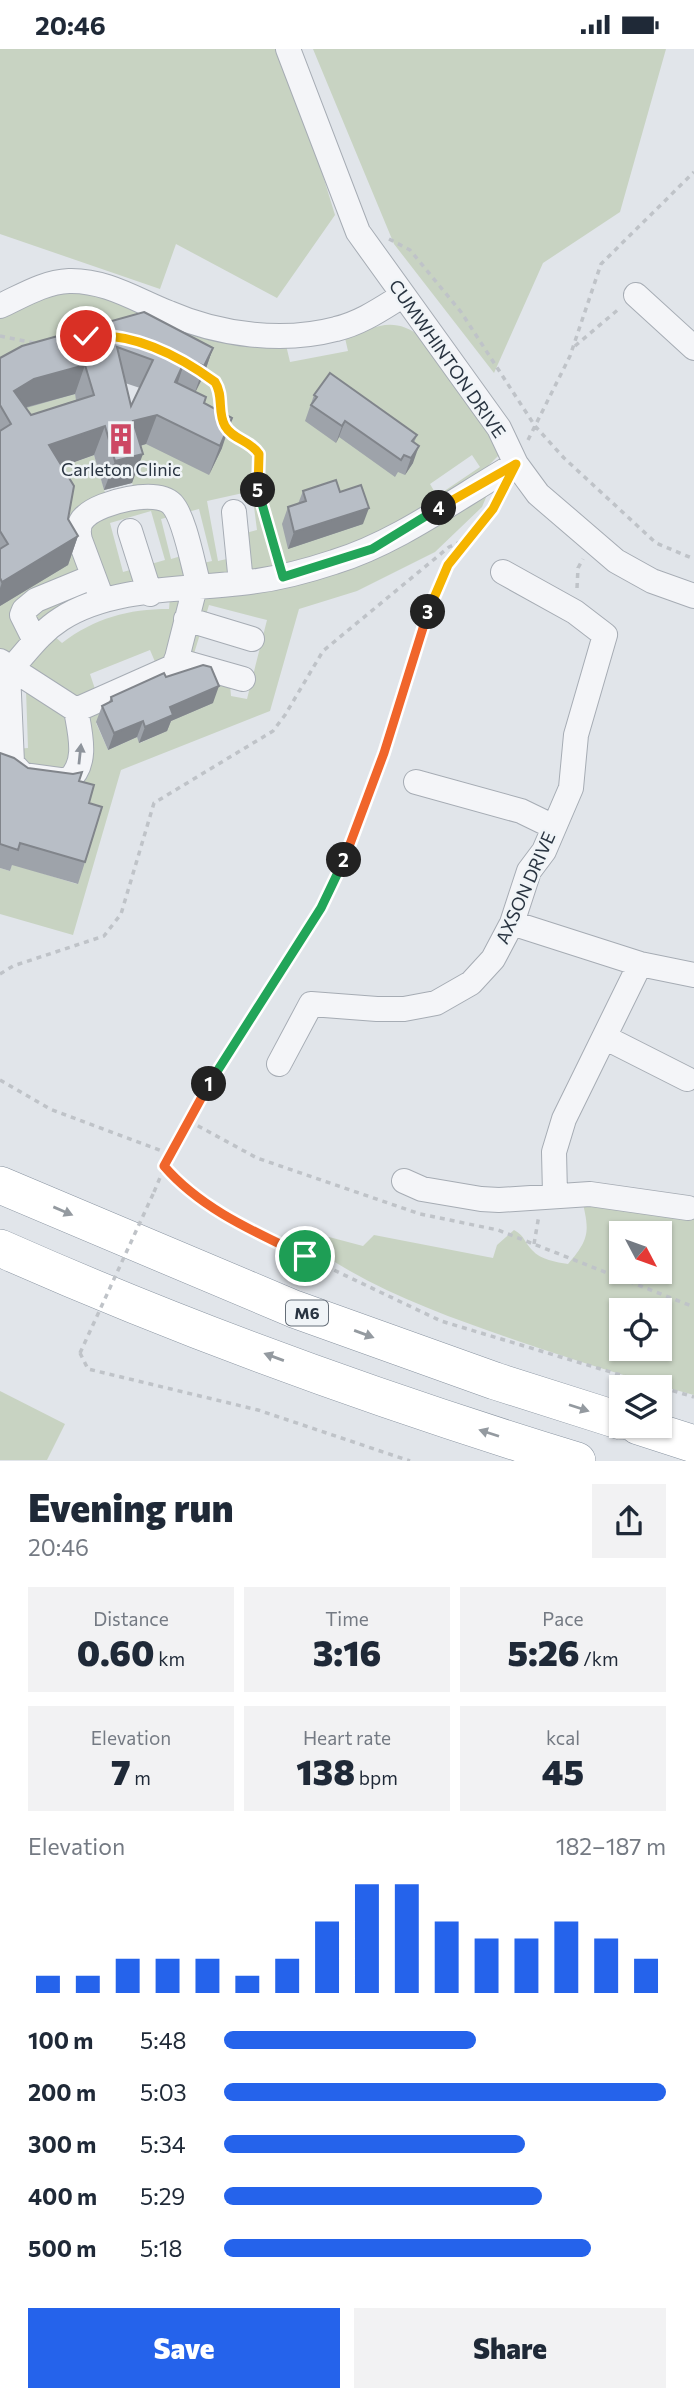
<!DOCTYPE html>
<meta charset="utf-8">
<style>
:root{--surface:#fff;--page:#f2f2f3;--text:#1f2937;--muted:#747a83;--accent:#2563eb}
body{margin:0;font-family:Commissioner,sans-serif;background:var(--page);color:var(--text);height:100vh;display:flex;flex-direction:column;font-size:26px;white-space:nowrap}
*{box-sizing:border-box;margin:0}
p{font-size:23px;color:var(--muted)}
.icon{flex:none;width:38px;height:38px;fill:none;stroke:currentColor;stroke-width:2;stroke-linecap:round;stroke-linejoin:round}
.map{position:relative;height:1412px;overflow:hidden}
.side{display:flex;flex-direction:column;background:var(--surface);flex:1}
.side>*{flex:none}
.needle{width:46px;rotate:131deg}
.fabs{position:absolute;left:609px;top:1172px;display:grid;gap:14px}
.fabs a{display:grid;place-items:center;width:63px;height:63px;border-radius:0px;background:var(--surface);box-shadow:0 2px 5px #0004;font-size:35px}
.pin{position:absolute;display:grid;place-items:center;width:60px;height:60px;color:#fff;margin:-30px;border:4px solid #fff;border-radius:50%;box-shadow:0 2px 7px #0007}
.km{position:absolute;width:35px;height:35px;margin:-18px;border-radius:50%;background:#222;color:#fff;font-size:19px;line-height:35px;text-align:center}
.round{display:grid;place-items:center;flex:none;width:74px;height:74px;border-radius:0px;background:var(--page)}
.head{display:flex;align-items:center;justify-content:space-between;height:119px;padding:0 28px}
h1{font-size:38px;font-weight:800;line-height:52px}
.figures{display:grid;grid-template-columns:repeat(3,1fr);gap:10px;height:119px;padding:7px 28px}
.figures div{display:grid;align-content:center;border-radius:0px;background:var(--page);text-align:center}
.figures b{font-size:35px;font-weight:800}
.figures small{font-size:19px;font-weight:400}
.figures p{font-size:19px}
.chart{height:196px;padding:14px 28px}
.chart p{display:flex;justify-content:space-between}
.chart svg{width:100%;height:126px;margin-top:7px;stroke:var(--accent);stroke-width:6}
.button{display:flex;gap:14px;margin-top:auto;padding:14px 28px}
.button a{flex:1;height:80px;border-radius:0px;background:var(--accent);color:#fff;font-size:28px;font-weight:800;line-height:80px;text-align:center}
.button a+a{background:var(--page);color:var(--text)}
ul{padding:0 28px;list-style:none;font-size:23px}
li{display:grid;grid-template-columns:112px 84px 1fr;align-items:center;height:52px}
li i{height:18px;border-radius:9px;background:var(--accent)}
.status{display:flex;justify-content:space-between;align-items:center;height:49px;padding:0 35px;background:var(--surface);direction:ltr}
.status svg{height:19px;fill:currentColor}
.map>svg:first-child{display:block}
.green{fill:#c8d3c2;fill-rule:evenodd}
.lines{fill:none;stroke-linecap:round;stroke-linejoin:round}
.minor-casing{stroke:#a6acb4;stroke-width:26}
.highway-casing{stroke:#8893a0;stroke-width:38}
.path{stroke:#bfc3c8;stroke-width:3.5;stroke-dasharray:5 5;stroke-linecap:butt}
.minor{stroke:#f4f5f8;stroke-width:24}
.highway{stroke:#fff;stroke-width:37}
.path-bridge{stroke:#bfc3c8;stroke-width:3.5;stroke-dasharray:5 5;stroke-linecap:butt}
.wall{fill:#9ea3aa;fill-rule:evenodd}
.shaded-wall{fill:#81858b}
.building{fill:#b8bec6;stroke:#81858b;stroke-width:2;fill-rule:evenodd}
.oneway{fill:#8e949c}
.oneway2{fill:#949aa0}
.split-1-casing{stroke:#fff;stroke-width:14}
.split-2-casing{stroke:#fff;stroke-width:14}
.split-3-casing{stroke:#fff;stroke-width:14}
.split-4-casing{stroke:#fff;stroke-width:14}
.split-5-casing{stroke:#fff;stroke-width:14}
.split-6-casing{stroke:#fff;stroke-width:14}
.split-1{stroke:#f0652b;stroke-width:9}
.split-2{stroke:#22a559;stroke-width:9}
.split-3{stroke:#f0652b;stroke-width:9}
.split-4{stroke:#f5b400;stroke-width:9}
.split-5{stroke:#22a559;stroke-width:9}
.split-6{stroke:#f5b400;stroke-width:9}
.labels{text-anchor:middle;stroke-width:5;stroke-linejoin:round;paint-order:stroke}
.shield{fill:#f0f4f7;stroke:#656e78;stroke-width:2}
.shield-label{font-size:16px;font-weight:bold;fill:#293441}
.street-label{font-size:18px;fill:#293441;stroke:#f0f4f7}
.poi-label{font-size:18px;fill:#293441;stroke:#f0f4f7}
</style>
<div class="status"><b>20:46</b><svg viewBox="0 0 49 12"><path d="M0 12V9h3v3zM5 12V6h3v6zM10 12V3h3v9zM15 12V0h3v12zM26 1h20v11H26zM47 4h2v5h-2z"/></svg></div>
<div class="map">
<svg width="694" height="1412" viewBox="0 0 694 1412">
<rect width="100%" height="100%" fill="#e1e5ea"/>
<path class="green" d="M 0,0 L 277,0 L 297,42 L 335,166 L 277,249 L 176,195 L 160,240 L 0,185 Z
M 313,0 L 666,0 L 620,163 L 543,214 L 494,324 L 394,195 Z
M 77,239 L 286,296 L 290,313 L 348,302 L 345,289 C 377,278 392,266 423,289 L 498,394 L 500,405 L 485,420 L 487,446 L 482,458 L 435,503 L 357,542 L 299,560 L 270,662 L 121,721 L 73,886 L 0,865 L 0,819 L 10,822 L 12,815 L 77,835 L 0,701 L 28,699 L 26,641 L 0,622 L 0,557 L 39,426 L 94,406 L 106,447 L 133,437 L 123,402 L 146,395 L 162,368 L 202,328 L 0,333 L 0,268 L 12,260 ZM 472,406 L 480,418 L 437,447 L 430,435 ZM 252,442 L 257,481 L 242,485 L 244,506 L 218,512 L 207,452 ZM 199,460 L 212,512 L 199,515 L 195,503 L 171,510 L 161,470 ZM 151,462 L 165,511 L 123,523 L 110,474 ZM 170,548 L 169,560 C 128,560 95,569 62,594 L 52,585 L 112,554 ZM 209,556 L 267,571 L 247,650 L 231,647 L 230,635 L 188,624 ZM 150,601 L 156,615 L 95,640 L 90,625 ZM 213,653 L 164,675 L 166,682 L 140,694 L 137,688 L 108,701 L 96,674 Z
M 75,345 L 84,375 L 20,395 L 23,359 Z
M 581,1145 L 694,1163 L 694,1346 C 633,1330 574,1311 515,1291 C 446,1267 375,1242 315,1200 L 329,1188 L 363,1197 L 374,1186 L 493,1209 L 497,1196 L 514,1181 C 525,1187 524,1193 532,1201 C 541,1211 556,1213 568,1215 C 593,1187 588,1179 581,1145 ZM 621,1185 L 660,1185 L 660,1223 L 621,1223 ZM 621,1262 L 660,1262 L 660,1300 L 621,1300 Z
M 0,1342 L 65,1375 L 47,1411 L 0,1411 Z"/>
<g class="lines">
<defs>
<path id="minor" d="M 288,0 L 358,183 L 499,379 L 516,415 L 538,445 L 616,512 L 652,532 L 694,547
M 636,246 L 694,299
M 0,257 C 22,247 44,233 69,232 C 106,231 136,251 169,264 C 219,286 283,294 336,280 C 361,274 381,260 402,247
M 234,463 L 241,534
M 130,482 L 150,545
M 102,550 L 80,491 C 78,483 78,473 86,467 C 101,453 156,439 172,455 C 185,469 193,517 199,537
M 186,570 L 252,590
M 35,592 L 22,566 L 24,561 L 36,551 L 92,528
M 176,611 L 243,630
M 0,612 L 76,661 C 80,684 89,716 67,732 L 23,726 L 12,714 L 8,623 C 26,604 39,584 61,570 C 111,538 183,541 241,534 C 273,531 304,523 334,513 C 399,493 458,448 516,415
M 76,661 L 175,617 L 195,538
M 416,733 L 521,762 L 554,778
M 512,874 L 640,915 L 694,926
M 606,989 L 687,1030
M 279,1015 L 311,955 L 377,960 L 404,960 L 436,954 L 471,934 L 493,910 L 512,874 L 529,822 L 544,802 L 571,739 L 576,686 L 605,586 L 575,563 L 503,523
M 404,1132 L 422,1140 L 481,1150 L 499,1151 L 590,1145 L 688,1159
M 555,1145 L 554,1103 L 564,1070 L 640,915"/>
<path id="highway" d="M 0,1136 L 294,1260 L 495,1332 L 621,1372
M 0,1199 C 187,1282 381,1352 577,1412
M 638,1377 L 694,1395"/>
</defs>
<use href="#minor" class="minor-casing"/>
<use href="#highway" class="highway-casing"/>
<path class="path" d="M 389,190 L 410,201 L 461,263 L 535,377 L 564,409 L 656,494 L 694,510
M 0,287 L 39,295
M 575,297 L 620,259
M 200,324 L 218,339 L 221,366
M 227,379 C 235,391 250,392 259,405 L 258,441 L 278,509
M 528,391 L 570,307 L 601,215 L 694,123
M 577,539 L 578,519 L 583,510
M 0,925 L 13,917 L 104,887 L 121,865 L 154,754 L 273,682 L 285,666 L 323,602 L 449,498 L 469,489
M 0,1031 L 50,1060 L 170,1105
M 189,1072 L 257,1109 L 420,1165 L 498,1181 L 694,1258
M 165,1118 L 178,1133 L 237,1175 L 441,1272 L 694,1348
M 154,1143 L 170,1105 L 221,1012 L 337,829 L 385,704 L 428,563 L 448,516 L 498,451
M 534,1195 L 539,1166
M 80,1304 L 88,1320 L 258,1361 L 410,1412"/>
<use href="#minor" class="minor"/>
<use href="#highway" class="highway"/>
<path class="path-bridge" d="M 80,1304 L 154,1143"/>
</g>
<path class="wall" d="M 22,297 L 213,299 L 203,328 L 195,343 L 204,354 L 222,399 L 209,426 L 146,395 L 140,397 L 132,434 L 104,441 L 94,406 L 62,417 L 68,470 L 78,487 L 68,516 L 0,557 L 0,309 ZM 125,334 L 140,339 L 131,357 ZM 75,345 L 76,351 L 31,366 L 26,359 Z
M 314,346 L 417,386 L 414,394 L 413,414 L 405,426 L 398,423 L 395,428 L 339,388 L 336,394 L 305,372 Z
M 303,442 L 340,443 L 363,475 L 288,500 L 282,475 L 288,458 L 298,455 Z
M 111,648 L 213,654 L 171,672 L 167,682 L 139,694 L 137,688 L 108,701 L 96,673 L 102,657 L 109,653 Z
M 0,704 L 28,719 L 79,732 L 89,754 L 85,813 L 78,835 L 12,816 L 10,822 L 0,819 Z"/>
<path class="shaded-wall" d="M 213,299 L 203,328 L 194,346 L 204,317 Z
M 186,309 L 176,339 L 175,333 Z
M 85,316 L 75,345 L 23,359 L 14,342 L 34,330 Z
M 157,366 L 146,395 L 123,402 L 133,372 Z
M 232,369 L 222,399 L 209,426 L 220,397 Z
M 345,372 L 339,388 L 336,394 L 342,377 Z
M 105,377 L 94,406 L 39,426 L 49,396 Z
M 419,397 L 413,414 L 405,426 L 411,409 Z
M 143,405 L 132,434 L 104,441 L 115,412 Z
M 369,459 L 363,475 L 288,500 L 294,483 Z
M 78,487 L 68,516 L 0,557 L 0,539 L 2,533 Z
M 219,637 L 213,654 L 171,672 L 167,682 L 139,694 L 145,678 L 170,658 Z
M 143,672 L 137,688 L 108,701 L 114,684 Z"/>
<path class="building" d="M 144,263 L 213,299 L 204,317 L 186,309 L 175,333 L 206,348 L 204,354 L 232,369 L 220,397 L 157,366 L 133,372 L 143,405 L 115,412 L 105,377 L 49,396 L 74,437 L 68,470 L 78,487 L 2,533 L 0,529 L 0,500 L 8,495 L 0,482 L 0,382 L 11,375 L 0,356 L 0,309 L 22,297 ZM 117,298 L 153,311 L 131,357 ZM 85,316 L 94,346 L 31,366 L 14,342 L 34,330 Z
M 330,324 L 417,386 L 412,392 L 419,397 L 411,409 L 404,406 L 401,411 L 345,372 L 342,377 L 311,356 L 317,348 L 314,346 Z
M 336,431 L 340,443 L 361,436 L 369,459 L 294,483 L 288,458 L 306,452 L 303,442 Z
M 203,616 L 211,618 L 219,637 L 170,658 L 173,666 L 145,678 L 143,672 L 114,684 L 102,657 L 112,652 L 111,648 L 164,624 L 166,628 Z
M 0,704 L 14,709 L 28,719 L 73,725 L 82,723 L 79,732 L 94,736 L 89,754 L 102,758 L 85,813 L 20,794 L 18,801 L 0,795 Z"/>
<defs><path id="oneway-solid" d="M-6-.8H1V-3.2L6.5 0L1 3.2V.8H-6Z" transform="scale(1.75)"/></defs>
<use class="oneway" href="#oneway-solid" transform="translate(80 705) rotate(-84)"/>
<g class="oneway2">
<use href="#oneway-solid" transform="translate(63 1162) rotate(23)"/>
<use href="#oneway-solid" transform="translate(364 1285) rotate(20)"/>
<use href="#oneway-solid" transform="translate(274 1308) rotate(-160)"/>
<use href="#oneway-solid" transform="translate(579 1359) rotate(18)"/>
<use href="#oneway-solid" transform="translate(489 1384) rotate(-162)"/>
</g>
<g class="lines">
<defs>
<path id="split-1" d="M 209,1035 L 164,1117 C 201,1160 255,1183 305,1207"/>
<path id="split-2" d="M 209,1035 L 321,859 L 344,811"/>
<path id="split-3" d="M 344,811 L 384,704 L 428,563"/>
<path id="split-4" d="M 428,563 L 448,516 L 493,460 L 516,415 L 439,459"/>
<path id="split-5" d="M 258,441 L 283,528 L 372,500 L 439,459"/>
<path id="split-6" d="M 86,287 C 133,283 178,306 215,333 C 224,347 217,363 225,377 C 233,391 250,391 259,405 L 258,441"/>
</defs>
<use href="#split-1" class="split-1-casing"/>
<use href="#split-2" class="split-2-casing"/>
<use href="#split-3" class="split-3-casing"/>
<use href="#split-4" class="split-4-casing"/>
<use href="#split-5" class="split-5-casing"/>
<use href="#split-6" class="split-6-casing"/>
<use href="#split-1" class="split-1"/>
<use href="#split-2" class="split-2"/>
<use href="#split-3" class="split-3"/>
<use href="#split-4" class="split-4"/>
<use href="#split-5" class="split-5"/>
<use href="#split-6" class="split-6"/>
</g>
<defs>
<symbol id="building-bare" viewBox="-9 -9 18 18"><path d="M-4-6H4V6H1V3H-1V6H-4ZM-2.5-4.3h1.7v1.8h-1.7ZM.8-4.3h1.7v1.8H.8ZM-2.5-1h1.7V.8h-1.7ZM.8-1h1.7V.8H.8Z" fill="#cd4764" stroke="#f0f4f7" stroke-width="2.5" paint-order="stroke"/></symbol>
</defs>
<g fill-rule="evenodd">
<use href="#building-bare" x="99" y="368" width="44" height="44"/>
</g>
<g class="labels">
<rect class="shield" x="286" y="1251.5" width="42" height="25" rx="5"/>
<g class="shield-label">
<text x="307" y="1270">M6</text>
</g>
<g class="street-label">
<text transform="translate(447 310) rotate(55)" y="6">CUMWHINTON DRIVE</text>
<text transform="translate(526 839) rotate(-66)" y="6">AXSON DRIVE</text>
</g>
<g class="poi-label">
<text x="121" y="427">Carleton Clinic</text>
</g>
</g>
</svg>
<div class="fabs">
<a><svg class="needle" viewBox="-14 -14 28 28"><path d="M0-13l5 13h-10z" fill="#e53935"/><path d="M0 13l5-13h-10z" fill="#747a83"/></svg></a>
<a><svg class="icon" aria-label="locate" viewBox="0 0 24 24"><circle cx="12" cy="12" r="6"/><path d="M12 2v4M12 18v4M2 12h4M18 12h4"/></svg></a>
<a><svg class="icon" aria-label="layers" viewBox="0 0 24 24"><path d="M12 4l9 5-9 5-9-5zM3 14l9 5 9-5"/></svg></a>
</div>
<div class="pin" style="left:305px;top:1207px;background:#1e9e55"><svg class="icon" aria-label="arrive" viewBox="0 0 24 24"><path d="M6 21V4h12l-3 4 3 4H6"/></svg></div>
<div class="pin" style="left:86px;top:287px;background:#d93025"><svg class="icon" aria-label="check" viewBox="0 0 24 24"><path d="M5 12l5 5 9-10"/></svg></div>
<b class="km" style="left:209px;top:1035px">1</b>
<b class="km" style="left:344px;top:811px">2</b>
<b class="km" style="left:428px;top:563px">3</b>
<b class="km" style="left:439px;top:459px">4</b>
<b class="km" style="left:258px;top:441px">5</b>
</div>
<section class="side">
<div class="head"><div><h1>Evening run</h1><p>20:46</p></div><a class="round"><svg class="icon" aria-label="share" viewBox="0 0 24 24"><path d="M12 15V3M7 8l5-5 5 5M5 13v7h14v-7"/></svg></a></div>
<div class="figures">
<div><p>Distance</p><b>0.60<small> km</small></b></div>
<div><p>Time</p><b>3:16</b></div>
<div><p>Pace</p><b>5:26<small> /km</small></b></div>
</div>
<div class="figures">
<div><p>Elevation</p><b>7<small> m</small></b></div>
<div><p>Heart rate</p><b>138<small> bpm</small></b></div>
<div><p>kcal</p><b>45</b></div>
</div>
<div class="chart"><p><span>Elevation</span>182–187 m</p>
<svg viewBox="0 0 160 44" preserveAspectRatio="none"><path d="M5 44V38M15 44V38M25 44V32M35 44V32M45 44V32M55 44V38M65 44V32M75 44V19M85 44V6M95 44V6M105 44V19M115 44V25M125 44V25M135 44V19M145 44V25M155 44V32"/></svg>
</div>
<ul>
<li><b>100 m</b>5:48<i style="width:57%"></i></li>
<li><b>200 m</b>5:03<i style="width:100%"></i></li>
<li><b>300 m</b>5:34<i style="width:68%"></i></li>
<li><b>400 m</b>5:29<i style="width:72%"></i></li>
<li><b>500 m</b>5:18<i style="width:83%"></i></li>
</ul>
<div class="button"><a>Save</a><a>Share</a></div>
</section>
